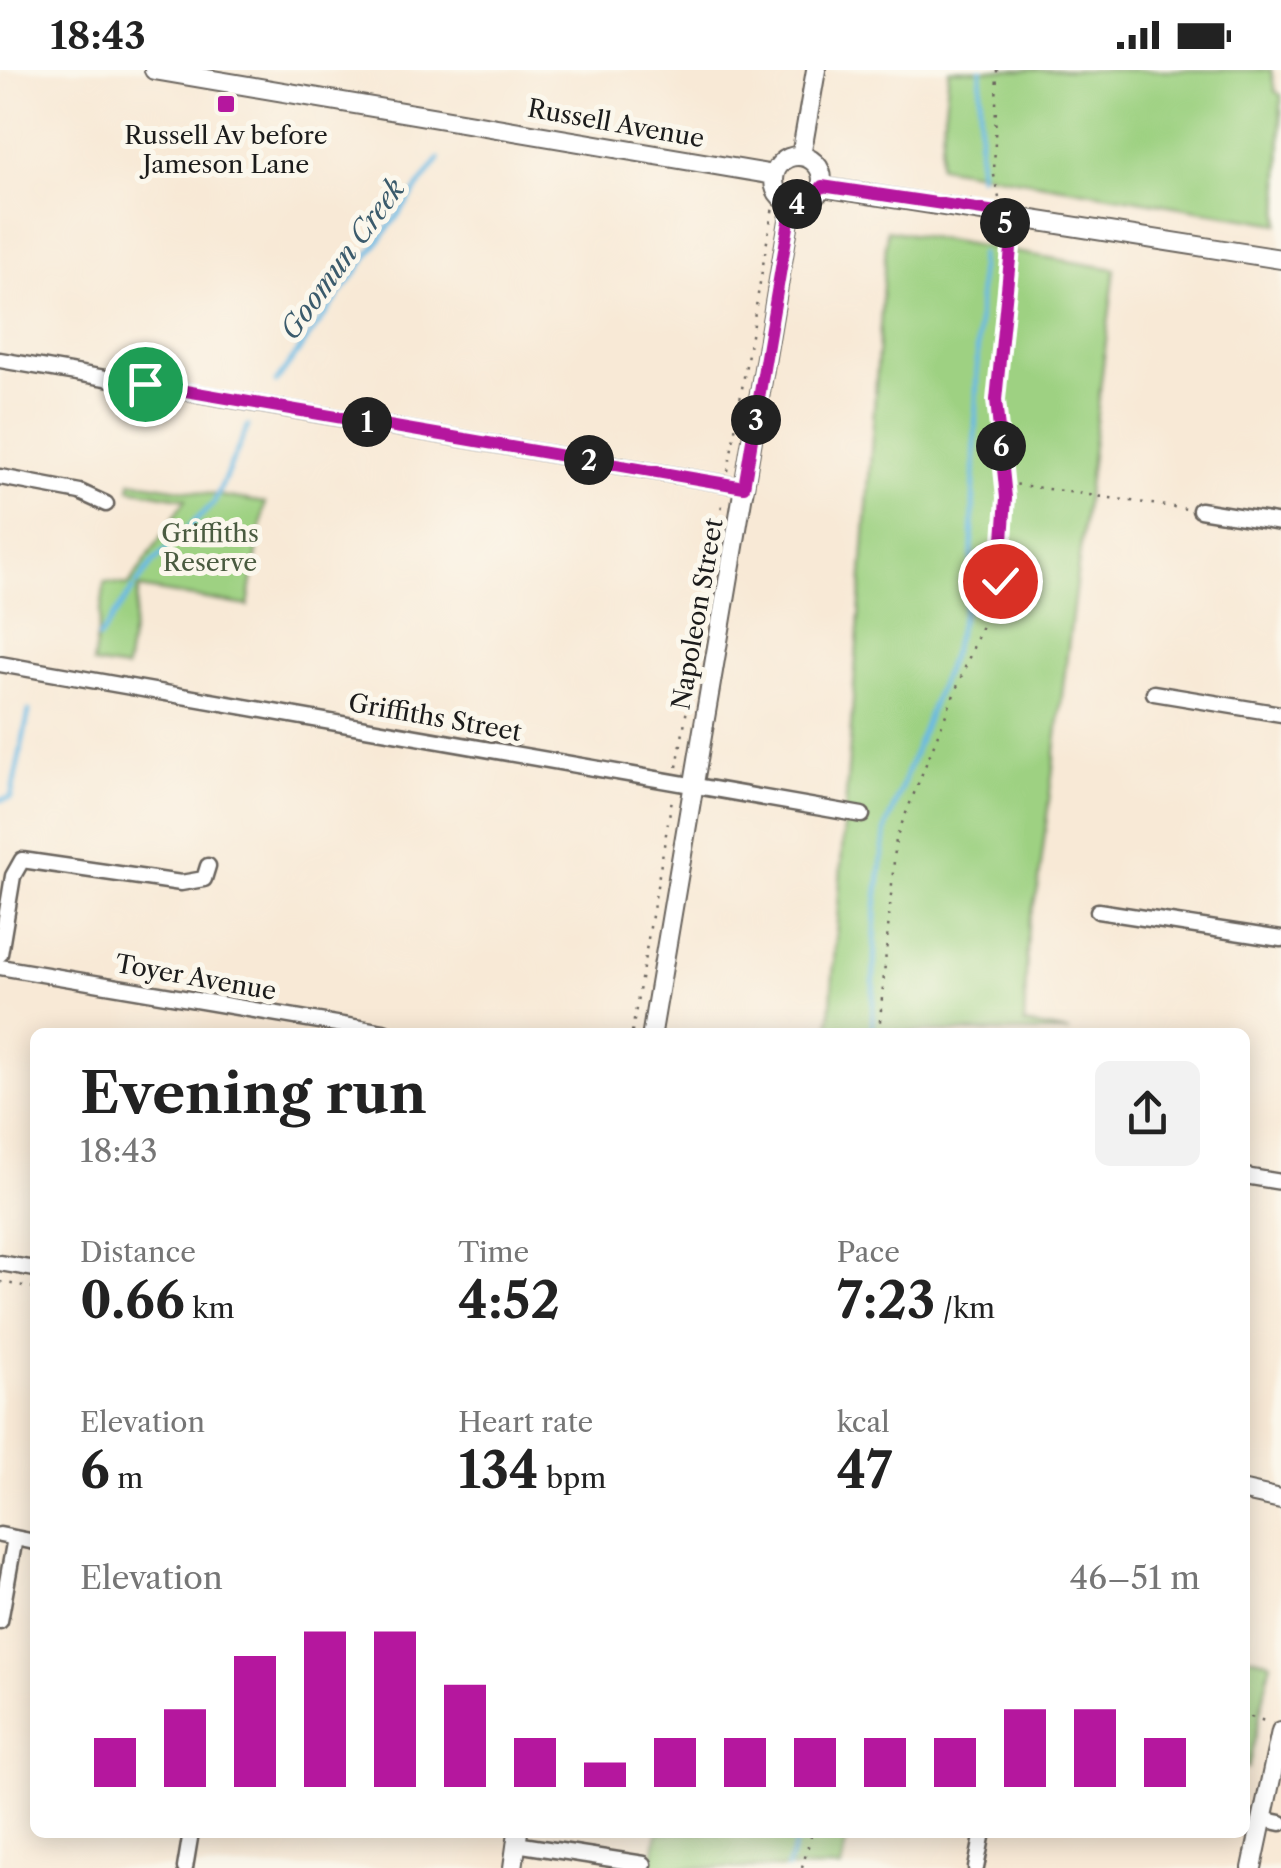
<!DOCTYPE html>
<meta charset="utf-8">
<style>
:root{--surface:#fff;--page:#f2f2f2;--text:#222;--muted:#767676;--accent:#b5179e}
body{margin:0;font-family:"Libre Caslon Text",serif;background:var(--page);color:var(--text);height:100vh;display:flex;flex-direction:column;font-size:38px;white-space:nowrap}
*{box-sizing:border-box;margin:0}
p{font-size:32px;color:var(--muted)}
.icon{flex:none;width:55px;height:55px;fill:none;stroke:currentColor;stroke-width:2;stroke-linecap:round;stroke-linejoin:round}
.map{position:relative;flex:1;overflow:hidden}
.sheet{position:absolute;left:30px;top:958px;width:1220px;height:810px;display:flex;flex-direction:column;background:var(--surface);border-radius:15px;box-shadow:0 5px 25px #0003}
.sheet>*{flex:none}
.pin{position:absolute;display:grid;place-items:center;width:85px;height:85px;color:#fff;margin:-42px;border:5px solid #fff;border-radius:50%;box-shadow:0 2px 10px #0007}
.km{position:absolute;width:50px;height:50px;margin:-25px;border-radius:50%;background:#222;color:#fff;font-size:28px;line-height:50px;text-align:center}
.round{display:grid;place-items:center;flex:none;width:105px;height:105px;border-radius:15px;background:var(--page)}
.head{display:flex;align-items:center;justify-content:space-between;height:170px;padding:0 50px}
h1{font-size:55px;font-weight:800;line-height:75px}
.figures{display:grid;grid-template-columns:repeat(3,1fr);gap:15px;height:170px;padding:10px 50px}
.figures div{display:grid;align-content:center}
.figures b{font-size:50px;font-weight:800}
.figures small{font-size:28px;font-weight:400}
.figures p{font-size:28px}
.chart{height:280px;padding:20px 50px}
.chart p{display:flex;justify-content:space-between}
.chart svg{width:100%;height:180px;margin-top:10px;stroke:var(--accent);stroke-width:6}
.status{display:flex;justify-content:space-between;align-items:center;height:70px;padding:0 50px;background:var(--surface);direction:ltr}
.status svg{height:28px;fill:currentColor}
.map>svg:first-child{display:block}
.green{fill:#9ed182;stroke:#5d764f;stroke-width:2.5}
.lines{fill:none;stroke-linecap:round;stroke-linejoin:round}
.stream{stroke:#69bae4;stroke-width:5}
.minor-casing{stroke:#69645d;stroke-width:19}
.tertiary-casing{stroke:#69645d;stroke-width:22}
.path{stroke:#69645d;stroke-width:2.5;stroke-dasharray:2.5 8;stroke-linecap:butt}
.minor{stroke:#fff;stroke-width:14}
.tertiary{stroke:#fff;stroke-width:18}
.route-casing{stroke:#fff;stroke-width:20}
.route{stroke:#b5179e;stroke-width:12}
.poi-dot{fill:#b5179e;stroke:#fbf7ec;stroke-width:4}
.labels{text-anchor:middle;stroke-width:10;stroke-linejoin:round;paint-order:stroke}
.street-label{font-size:25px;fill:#1c1c1c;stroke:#fbf7ec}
.poi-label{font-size:25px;fill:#1c1c1c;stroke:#fbf7ec}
.park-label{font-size:25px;fill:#4a5b40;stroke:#fbf7ec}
.water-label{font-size:28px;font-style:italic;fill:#3b5b6c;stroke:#fbf7ec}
</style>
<div class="status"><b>18:43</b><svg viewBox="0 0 49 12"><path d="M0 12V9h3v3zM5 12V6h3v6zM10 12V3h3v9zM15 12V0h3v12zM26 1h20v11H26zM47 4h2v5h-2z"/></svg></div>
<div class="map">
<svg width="1281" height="1798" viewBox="0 0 1281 1798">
<rect width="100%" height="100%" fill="#fbf7ec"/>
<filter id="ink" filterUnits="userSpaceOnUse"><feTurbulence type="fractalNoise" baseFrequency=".01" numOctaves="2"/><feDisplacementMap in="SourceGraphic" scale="20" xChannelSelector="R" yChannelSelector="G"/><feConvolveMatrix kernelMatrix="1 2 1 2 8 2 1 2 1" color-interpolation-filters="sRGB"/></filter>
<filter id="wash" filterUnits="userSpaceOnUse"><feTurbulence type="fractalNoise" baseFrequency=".0048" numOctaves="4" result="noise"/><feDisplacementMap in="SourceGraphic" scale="40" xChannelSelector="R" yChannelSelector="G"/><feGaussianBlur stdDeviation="2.25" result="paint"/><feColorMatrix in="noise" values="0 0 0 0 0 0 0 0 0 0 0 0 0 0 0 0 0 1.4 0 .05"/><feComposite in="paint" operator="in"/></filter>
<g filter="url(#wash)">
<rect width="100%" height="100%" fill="#f8e9d6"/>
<path class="green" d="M 949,0 L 1271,0 L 1275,21 L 1281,25 L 1279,154 L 939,96 Z
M 887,160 L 1115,199 L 1038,819 L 1028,855 L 1024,954 L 1069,962 L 829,962 Z
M 131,411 L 265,433 L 248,536 L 139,518 L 126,599 L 93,594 L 105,512 L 129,515 L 186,429 L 130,419 Z
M 1245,1586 L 1271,1592 L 1248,1698 L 1245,1698 Z
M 657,1763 L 657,1762 L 848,1763 L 841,1798 L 651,1798 Z"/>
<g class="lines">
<path class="stream" d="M 979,106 L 981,0
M 276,312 L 439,89
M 137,514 L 151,494 L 214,433 L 248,356
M 99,568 L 133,519
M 0,730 L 11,728 L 29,641
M 872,962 L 876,837 L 886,758 L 952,583 L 971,516 L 980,184
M 787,1798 L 799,1762"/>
</g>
</g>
<g filter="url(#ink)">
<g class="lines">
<defs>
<path id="minor" d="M 0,290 L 744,417
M 0,407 L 80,422 L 106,434
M 1200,440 L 1281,453
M 0,594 L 862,745
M 1154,623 L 1281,644
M 1098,841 L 1281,869
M 0,884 L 13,806 L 22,790 L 181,813 L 204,809 L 208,796
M 0,897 L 384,962
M 1245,1106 L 1281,1112
M 0,1193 L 35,1199
M 0,1465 L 35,1472
M 0,1551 L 15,1468
M 1262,1749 L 1281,1753
M 516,1774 L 644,1794
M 185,1798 L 191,1762
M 976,1798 L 983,1762"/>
<path id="tertiary" d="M 154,0 L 774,105
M774 110a24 24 0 1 1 48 0a24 24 0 1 1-48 0Z
M 801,86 L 816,0
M 822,117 L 1281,189
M 652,962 L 792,133
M 1245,1421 L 1281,1429
M 513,1798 L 518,1762
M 1252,1798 L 1281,1661"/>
</defs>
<use href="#minor" class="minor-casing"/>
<use href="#tertiary" class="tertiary-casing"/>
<path class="path" d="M 997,0 L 994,105 L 999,128
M 728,401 L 773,136
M 1006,413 L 1187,439
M 677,697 L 723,429
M 632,962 L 672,729
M 879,962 L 896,768 L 1000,511 L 1006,428 L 997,330 L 1011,179 L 1008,165
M 0,1212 L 35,1218
M 1245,1638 L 1251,1647 L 1265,1651
M 802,1798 L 812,1762"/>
<use href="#minor" class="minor"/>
<use href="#tertiary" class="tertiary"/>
</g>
</g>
<g class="lines" filter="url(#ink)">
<defs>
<path id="route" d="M 145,314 L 744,417 L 792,133 L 814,128 L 822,116 L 1003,143 L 1011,179 L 996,330 L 1006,428 L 1000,511"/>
</defs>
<use href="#route" class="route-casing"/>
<use href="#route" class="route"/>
</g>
<rect class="poi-dot" x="216" y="24" width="20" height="20" rx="5"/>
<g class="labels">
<g class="street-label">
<text transform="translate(616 53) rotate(10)" y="9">Russell Avenue</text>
<text transform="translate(697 544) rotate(-80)" y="9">Napoleon Street</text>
<text transform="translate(435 647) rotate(10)" y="9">Griffiths Street</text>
<text transform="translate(196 907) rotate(10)" y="9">Toyer Avenue</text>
</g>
<g class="poi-label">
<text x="226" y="74">Russell Av before<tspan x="226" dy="29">Jameson Lane</tspan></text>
</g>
<g class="park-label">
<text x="210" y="472">Griffiths<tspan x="210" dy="29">Reserve</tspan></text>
</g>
<g class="water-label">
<text transform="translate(342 189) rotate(-54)" y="10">Goomun Creek</text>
</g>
</g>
</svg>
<div class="pin" style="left:145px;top:314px;background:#1e9e55"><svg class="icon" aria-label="arrive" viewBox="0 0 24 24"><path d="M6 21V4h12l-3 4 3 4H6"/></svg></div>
<div class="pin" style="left:1000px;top:511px;background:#d93025"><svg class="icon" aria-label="check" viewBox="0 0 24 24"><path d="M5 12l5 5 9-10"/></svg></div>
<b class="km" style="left:367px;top:352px">1</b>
<b class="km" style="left:589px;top:390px">2</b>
<b class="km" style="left:756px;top:350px">3</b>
<b class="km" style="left:797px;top:134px">4</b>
<b class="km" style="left:1005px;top:153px">5</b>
<b class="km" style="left:1001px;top:376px">6</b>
<section class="sheet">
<div class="head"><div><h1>Evening run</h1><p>18:43</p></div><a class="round"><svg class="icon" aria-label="share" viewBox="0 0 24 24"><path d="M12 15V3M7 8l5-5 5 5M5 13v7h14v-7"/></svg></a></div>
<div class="figures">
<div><p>Distance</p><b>0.66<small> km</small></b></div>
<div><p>Time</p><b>4:52</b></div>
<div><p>Pace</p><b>7:23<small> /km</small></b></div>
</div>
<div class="figures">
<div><p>Elevation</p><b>6<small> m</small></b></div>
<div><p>Heart rate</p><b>134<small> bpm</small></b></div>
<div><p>kcal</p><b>47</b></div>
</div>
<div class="chart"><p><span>Elevation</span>46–51 m</p>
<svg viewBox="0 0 160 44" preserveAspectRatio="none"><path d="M5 44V32M15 44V25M25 44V12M35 44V6M45 44V6M55 44V19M65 44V32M75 44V38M85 44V32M95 44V32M105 44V32M115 44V32M125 44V32M135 44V25M145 44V25M155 44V32"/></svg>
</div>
</section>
</div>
